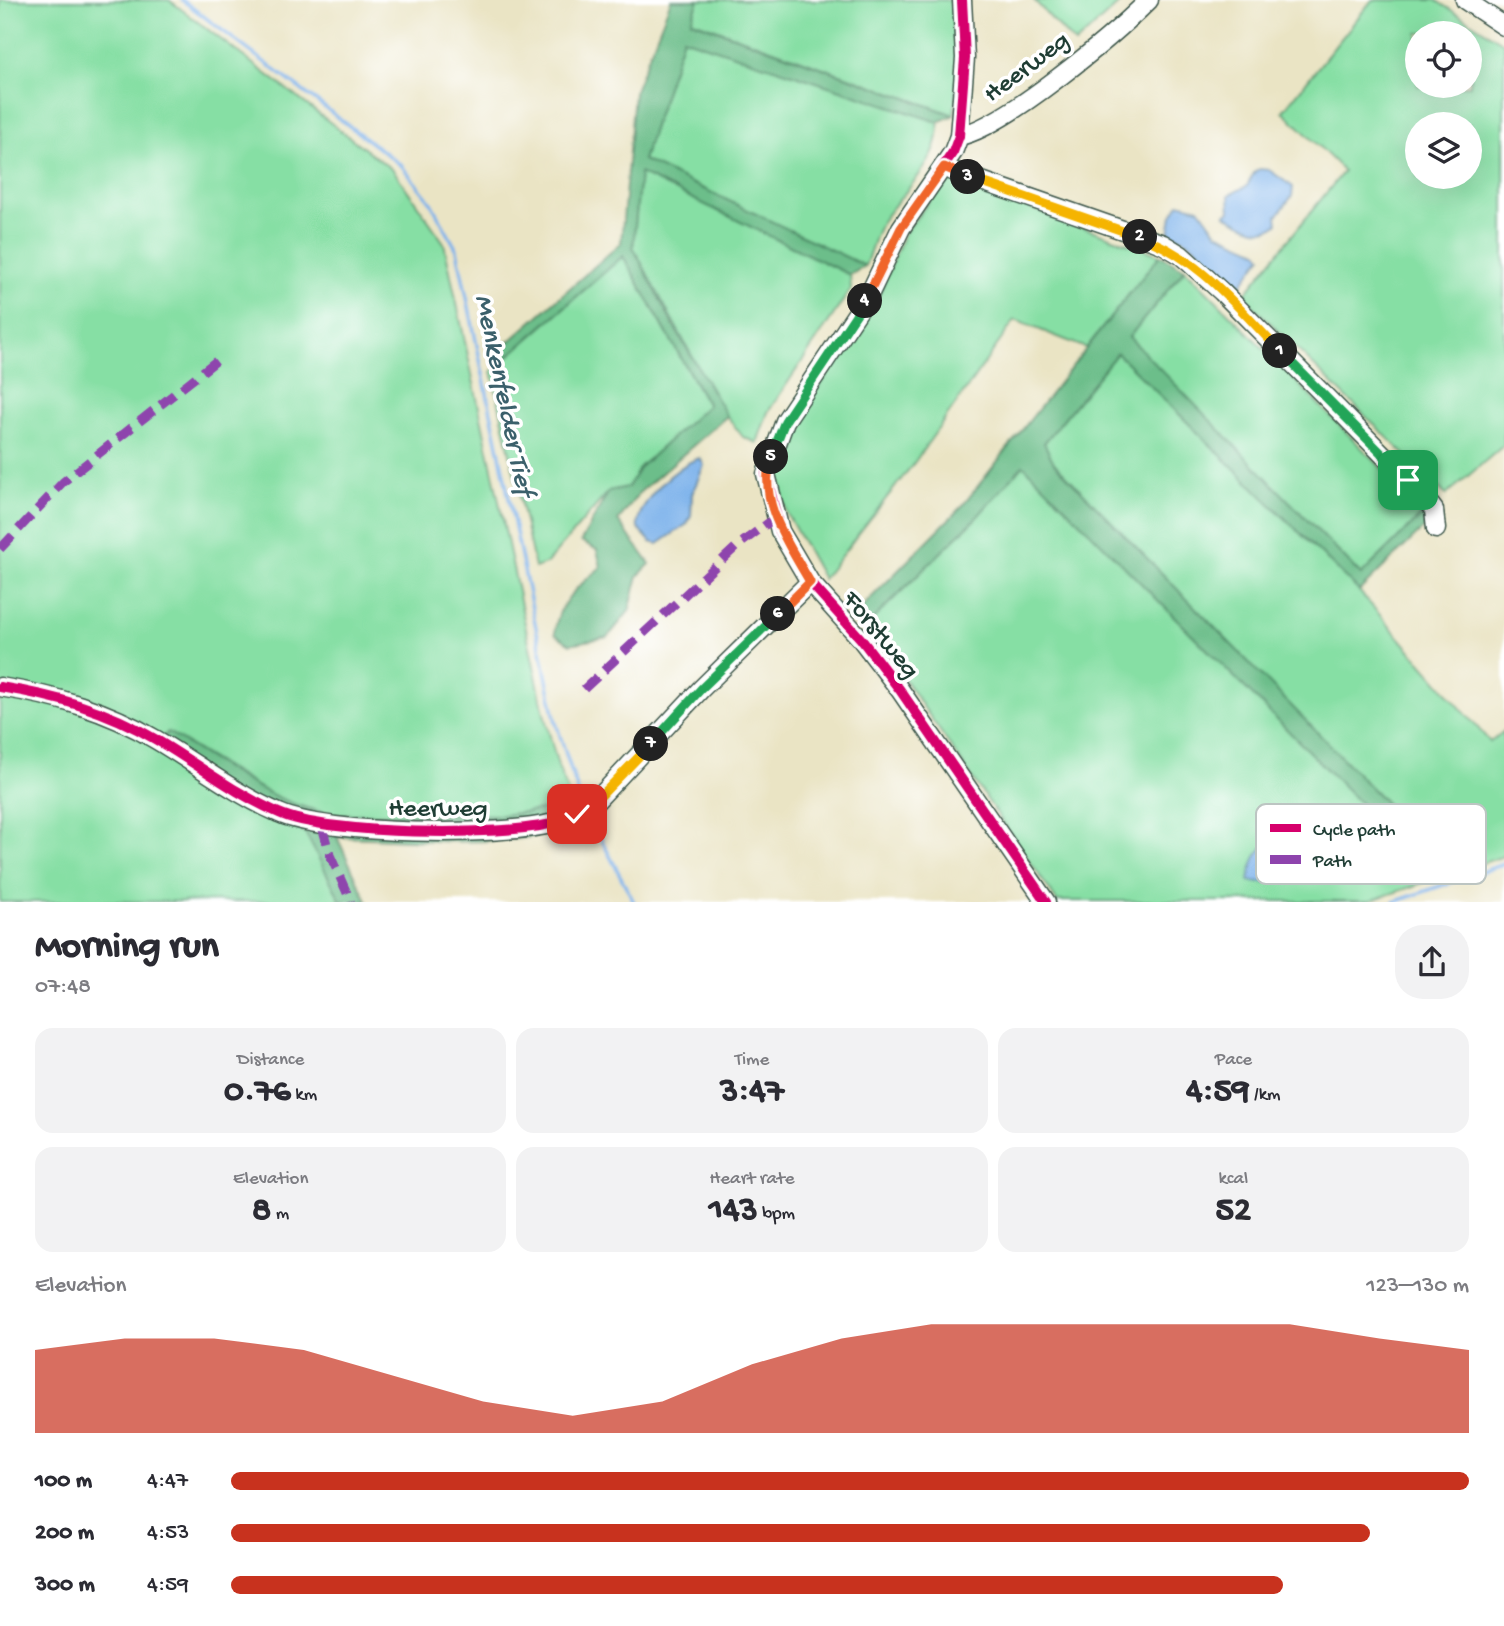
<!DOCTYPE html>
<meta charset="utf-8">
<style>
:root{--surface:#fff;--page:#f2f2f3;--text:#2b2b33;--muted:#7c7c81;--accent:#c8321e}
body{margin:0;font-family:"Gochi Hand",sans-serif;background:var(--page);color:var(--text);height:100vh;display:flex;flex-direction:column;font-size:26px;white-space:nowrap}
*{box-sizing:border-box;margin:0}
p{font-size:23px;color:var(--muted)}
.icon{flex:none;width:38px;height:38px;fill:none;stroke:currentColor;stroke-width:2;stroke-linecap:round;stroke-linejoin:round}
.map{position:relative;height:902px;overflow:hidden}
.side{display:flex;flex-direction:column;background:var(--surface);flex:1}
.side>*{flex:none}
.tools{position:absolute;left:1405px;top:21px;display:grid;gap:14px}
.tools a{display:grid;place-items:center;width:77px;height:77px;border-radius:50%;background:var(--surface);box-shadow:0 7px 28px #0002;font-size:35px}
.pin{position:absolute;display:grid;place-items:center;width:60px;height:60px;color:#fff;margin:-30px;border-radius:14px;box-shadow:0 4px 10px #0006}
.km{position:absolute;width:35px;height:35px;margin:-18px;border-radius:50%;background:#222;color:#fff;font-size:19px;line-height:35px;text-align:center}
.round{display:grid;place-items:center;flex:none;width:74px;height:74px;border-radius:28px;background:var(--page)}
.headline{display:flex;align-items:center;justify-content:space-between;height:119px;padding:0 35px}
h1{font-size:38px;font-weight:700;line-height:52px}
.figures{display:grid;grid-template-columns:repeat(3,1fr);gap:10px;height:119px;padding:7px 35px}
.figures div{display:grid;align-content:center;border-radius:18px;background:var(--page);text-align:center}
.figures b{font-size:35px;font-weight:700}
.figures small{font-size:19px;font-weight:400}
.figures p{font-size:19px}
.chart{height:196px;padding:14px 35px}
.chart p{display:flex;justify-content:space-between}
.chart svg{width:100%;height:126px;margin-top:7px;fill:var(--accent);opacity:.7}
ul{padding:0 35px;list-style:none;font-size:23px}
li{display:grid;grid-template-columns:112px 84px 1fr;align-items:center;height:52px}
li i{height:18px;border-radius:9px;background:var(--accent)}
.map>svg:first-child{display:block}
.green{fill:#86dfa4;stroke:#528e6c;stroke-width:2;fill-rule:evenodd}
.forest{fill:#6cbe8a;stroke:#467e5f;stroke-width:2}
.water{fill:#7db2eb;stroke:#4e7890;stroke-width:2}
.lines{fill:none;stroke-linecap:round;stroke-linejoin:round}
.stream{stroke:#7db2eb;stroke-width:3.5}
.minor-casing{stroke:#3d564a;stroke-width:21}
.minor{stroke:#fff;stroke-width:18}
.quiet{stroke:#8e44ad;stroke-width:9;stroke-dasharray:18 9;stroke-linecap:butt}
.cycleway-casing{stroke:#fff;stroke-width:15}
.cycleway{stroke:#d6006c;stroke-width:10}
.split-1-casing{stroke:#fff;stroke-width:14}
.split-2-casing{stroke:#fff;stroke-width:14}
.split-3-casing{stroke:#fff;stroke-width:14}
.split-4-casing{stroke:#fff;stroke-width:14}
.split-5-casing{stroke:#fff;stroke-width:14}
.split-6-casing{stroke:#fff;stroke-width:14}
.split-7-casing{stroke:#fff;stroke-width:14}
.split-8-casing{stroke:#fff;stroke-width:14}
.split-1{stroke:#22a559;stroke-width:9}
.split-2{stroke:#f5b400;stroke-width:9}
.split-3{stroke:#f5b400;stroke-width:9}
.split-4{stroke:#f0652b;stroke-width:9}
.split-5{stroke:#22a559;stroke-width:9}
.split-6{stroke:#f0652b;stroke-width:9}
.split-7{stroke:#22a559;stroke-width:9}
.split-8{stroke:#f5b400;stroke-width:9}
.labels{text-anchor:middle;stroke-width:7;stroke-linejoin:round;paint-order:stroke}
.street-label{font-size:26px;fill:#1f3d34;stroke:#fff}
.water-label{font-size:28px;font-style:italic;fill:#3b606b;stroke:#fff}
.key{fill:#fff;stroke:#bcc5c2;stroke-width:2}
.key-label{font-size:19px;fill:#1f3d34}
</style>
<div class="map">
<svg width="1504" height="902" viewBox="0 0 1504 902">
<rect width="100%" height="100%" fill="#fff"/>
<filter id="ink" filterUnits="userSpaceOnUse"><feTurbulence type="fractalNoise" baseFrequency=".0143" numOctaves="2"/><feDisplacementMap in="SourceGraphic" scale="14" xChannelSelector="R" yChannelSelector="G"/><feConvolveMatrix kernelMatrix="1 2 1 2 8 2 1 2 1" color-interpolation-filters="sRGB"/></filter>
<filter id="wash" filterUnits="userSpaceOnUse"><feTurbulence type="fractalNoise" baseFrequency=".00686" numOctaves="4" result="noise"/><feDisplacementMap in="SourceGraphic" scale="28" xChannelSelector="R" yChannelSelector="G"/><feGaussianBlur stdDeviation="1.57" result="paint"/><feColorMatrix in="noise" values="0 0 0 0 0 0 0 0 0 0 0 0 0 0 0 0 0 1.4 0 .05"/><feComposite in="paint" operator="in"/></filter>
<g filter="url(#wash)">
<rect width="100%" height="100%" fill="#eae4c4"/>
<path class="green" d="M 0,0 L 169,0 L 394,171 L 444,243 L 545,718 L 558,766 L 573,806 L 503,815 L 329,814 L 281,801 L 168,732 L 154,748 L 274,821 L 305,832 L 341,901 L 0,902 Z
M 699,0 L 957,0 L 960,60 L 954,115 L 691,20 Z
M 1034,0 L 1123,0 L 1075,44 Z
M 1372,0 L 1435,0 L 1504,43 L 1504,445 L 1446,495 L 1243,296 L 1344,171 L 1283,111 ZM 1418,33 L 1470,33 L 1470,86 L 1418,86 ZM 1418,124 L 1470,124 L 1470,177 L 1418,177 Z
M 683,38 L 938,122 C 944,157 902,193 883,220 C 875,232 871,251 865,266 L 643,160 Z
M 640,173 L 850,275 L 851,289 L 768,412 L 757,443 L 743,437 L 719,406 L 633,247 Z
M 947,178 L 1160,255 L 1086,348 L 1015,320 L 914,463 L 823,579 L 786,512 L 779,475 L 793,425 L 875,305 L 904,234 Z
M 623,256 L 708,406 L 640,467 L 628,487 L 609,491 L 546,564 L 535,568 L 492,371 Z
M 1185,269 L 1425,512 L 1361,575 L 1128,337 Z
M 1117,353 L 1359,591 L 1490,742 L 1504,731 L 1504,856 L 1369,901 L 1057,901 L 867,625 L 977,517 L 1023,464 L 1382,825 L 1394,818 L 1392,809 L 1054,463 L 1044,443 Z"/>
<path class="forest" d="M 671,0 L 699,0 L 691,21 L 954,115 L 938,122 L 683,38 L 643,160 L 865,266 L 850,275 L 640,173 L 633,247 L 673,325 L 727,416 L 639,493 L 618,521 L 650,564 L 638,576 L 629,611 L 608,637 L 570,644 L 555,634 C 556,602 579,586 601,567 L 597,550 L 581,541 L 609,491 L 628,487 L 640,467 L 708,405 L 623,256 L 500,363 L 494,355 L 621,243 L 634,93 Z
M 1160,255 L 1185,269 L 1129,337 L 1361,575 L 1425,512 L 1432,520 L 1359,591 L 1117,353 L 1044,443 L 1054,463 L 1392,809 L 1395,818 L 1383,826 L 1023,465 L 977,517 L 867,625 L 856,613 L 963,505 Z
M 168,732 C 219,763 270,803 329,814 L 503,815 L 573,806 L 579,825 C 503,852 416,838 337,837 L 367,901 L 341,901 L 305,832 L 274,821 L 154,747 Z"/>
<path class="water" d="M 1260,169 L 1269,170 L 1293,187 L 1292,196 L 1277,216 L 1278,223 C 1263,239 1241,223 1225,215 L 1230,211 L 1229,195 L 1247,186 L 1255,171 Z
M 1179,203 L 1199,208 L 1217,233 L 1258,251 L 1262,256 L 1241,285 L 1233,286 C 1212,270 1199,239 1169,234 L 1172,215 Z
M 700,458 L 704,465 L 692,494 L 691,516 L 687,524 L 658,544 L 651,542 L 638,528 C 635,504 677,464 700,458 Z
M 1272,841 L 1288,842 L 1294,847 L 1295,859 C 1282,877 1273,888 1249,881 C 1252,863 1256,850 1272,841 Z"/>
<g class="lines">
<path class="stream" d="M 182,0 L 401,165 L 430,201 L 457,250 L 556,723 L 582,804
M 588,814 L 634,902
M 1394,902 L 1504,864"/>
</g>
</g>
<g filter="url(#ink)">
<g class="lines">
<defs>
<path id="minor" d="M 962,0 L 965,58 L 959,136 L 953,152 L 901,228 L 869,295 L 785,421 L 766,474 L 780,531 L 810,582 L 861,639 L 900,690 L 1046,902
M 1465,0 L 1504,26
M 959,136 C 1005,127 1113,36 1149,0
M 944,168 L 1163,244 L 1181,255 L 1222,292 L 1420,492 L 1434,510 L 1436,529
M 0,687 C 56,696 106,710 155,739 C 196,763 235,794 279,813 C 327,835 502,837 554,823 C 570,819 583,810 596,801 L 701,689 L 810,582"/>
</defs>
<use href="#minor" class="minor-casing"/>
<use href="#minor" class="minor"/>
<path class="quiet" d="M 0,549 L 63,482 L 216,361
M 584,689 L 736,547 L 776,517
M 322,826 L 330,855 L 351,902"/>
<defs>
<path id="cycleway" d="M 962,0 L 965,58 L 959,136 L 953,152 L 901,228 L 869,295 L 785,421 L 766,474 L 780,531 L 810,582 L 861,639 L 900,690 L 1046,902
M 0,687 C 56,696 106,710 155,739 C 196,763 235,794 279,813 C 327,835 502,837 554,823 C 570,819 583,810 596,801 L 701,689 L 810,582"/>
</defs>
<use href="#cycleway" class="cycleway-casing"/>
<use href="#cycleway" class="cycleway"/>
</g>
</g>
<g class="lines" filter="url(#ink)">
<defs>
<path id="split-1" d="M 1280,351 L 1408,480"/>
<path id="split-2" d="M 1140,237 C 1198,256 1238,308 1280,351"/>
<path id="split-3" d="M 968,177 L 1140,237"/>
<path id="split-4" d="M 865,301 L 901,228 L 944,167 L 968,177"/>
<path id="split-5" d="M 771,457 L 785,421 L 865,301"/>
<path id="split-6" d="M 771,457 C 757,501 789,545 810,582 L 778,614"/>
<path id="split-7" d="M 651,744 L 701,689 L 778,614"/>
<path id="split-8" d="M 577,814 L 596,801 L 651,744"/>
</defs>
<use href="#split-1" class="split-1-casing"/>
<use href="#split-2" class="split-2-casing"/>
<use href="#split-3" class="split-3-casing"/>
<use href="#split-4" class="split-4-casing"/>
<use href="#split-5" class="split-5-casing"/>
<use href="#split-6" class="split-6-casing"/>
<use href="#split-7" class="split-7-casing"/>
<use href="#split-8" class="split-8-casing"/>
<use href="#split-1" class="split-1"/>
<use href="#split-2" class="split-2"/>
<use href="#split-3" class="split-3"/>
<use href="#split-4" class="split-4"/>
<use href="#split-5" class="split-5"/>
<use href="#split-6" class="split-6"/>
<use href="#split-7" class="split-7"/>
<use href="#split-8" class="split-8"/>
</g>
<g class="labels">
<g class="street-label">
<text transform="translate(1025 65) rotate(-37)" y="9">Heerweg</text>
<text transform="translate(883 633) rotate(51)" y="9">Forstweg</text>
<text x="438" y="815">Heerweg</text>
</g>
<g class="water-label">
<text transform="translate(507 394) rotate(78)" y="10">Menkenfelder Tief</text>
</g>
</g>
<rect x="1256" y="804" width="230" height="80" rx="10" class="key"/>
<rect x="1270" y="824" width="31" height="8" fill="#d6006c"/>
<rect x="1270" y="855" width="31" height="9" fill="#8e44ad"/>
<g class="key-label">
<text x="1313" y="835">Cycle path</text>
<text x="1313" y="866">Path</text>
</g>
</svg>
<div class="tools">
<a><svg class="icon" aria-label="locate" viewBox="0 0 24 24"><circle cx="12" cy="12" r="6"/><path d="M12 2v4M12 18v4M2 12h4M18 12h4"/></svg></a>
<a><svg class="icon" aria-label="layers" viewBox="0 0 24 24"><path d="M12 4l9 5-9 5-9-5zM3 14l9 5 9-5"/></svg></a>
</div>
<div class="pin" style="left:1408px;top:480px;background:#1e9e55"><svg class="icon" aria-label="arrive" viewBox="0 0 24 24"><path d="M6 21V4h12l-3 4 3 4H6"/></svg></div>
<div class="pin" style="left:577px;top:814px;background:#d93025"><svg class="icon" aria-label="check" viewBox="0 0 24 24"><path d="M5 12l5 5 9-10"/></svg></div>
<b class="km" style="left:1280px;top:351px">1</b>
<b class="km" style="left:1140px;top:237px">2</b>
<b class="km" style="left:968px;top:177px">3</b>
<b class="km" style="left:865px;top:301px">4</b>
<b class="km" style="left:771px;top:457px">5</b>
<b class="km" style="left:778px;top:614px">6</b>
<b class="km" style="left:651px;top:744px">7</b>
</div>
<section class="side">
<div class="headline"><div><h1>Morning run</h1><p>07:48</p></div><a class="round"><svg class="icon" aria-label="share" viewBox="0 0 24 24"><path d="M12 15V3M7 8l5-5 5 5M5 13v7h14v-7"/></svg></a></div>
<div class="figures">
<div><p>Distance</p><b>0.76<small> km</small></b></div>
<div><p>Time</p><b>3:47</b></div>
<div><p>Pace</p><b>4:59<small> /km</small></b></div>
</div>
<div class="figures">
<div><p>Elevation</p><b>8<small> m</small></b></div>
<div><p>Heart rate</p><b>143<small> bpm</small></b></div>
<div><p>kcal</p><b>52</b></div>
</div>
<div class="chart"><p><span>Elevation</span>123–130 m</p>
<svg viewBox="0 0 160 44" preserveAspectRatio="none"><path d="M0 44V15L10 11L20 11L30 15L40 24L50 33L60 38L70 33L80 20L90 11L100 6L110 6L120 6L130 6L140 6L150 11L160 15V44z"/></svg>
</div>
<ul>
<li><b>100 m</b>4:47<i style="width:100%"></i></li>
<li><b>200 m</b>4:53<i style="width:92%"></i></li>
<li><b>300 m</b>4:59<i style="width:85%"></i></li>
</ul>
</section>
